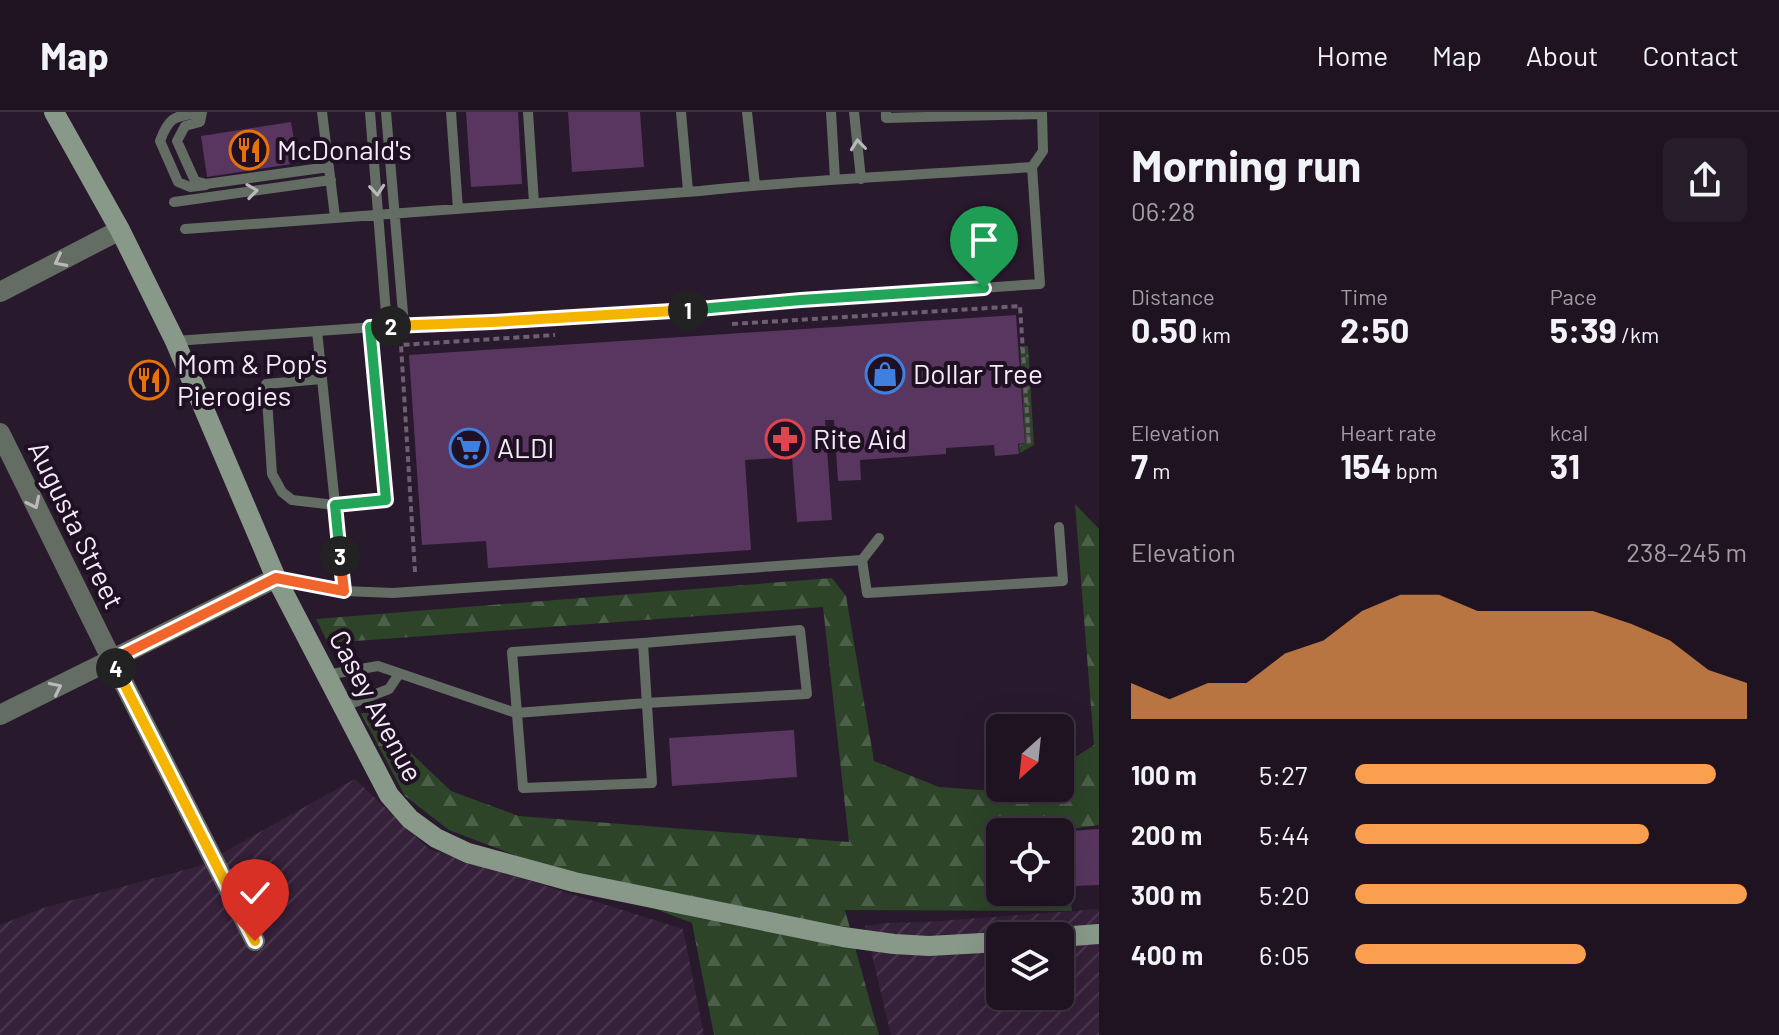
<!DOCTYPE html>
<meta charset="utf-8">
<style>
:root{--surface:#1f1322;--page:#271c2a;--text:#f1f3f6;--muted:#a19ea5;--line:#3c3240;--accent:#fa9f4f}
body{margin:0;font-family:Barlow,sans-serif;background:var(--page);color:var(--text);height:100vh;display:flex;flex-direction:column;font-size:30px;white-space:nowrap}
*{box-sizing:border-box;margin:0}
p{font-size:26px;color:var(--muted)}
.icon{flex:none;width:44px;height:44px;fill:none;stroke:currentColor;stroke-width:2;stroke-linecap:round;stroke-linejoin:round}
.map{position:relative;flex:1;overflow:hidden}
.details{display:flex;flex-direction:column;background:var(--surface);width:680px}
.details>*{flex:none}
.needle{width:52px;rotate:207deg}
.buttons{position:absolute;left:986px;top:602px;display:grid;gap:16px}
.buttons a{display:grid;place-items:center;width:88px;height:88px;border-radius:12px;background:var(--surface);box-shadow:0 8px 32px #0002,0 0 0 2px var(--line);font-size:40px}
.pin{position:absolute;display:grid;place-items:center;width:68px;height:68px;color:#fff;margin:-82px -34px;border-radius:50% 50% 50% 0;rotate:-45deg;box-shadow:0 0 8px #0007}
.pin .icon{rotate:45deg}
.km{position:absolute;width:40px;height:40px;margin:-20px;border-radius:50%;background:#222;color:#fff;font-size:22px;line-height:40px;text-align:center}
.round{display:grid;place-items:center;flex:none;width:84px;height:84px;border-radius:12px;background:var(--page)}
.summary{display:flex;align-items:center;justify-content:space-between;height:136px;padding:0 32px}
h1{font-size:44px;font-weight:700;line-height:60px}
.stats{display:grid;grid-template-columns:repeat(3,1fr);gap:12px;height:136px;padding:8px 32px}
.stats div{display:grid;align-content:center}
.stats b{font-size:34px;font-weight:700}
.stats small{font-size:22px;font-weight:400}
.stats p{font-size:22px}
.chart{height:224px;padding:16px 32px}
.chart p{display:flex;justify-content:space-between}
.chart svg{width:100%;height:144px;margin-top:8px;fill:var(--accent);opacity:.7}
ul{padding:0 32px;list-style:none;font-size:26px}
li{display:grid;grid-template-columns:128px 96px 1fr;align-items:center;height:60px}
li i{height:20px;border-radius:10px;background:var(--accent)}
header{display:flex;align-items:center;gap:48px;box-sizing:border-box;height:112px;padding:0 40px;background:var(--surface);border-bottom:2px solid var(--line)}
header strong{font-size:38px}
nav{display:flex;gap:44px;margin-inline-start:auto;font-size:28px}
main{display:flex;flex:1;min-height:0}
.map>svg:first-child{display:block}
.industrial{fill:url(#industrial-furrows);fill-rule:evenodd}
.grass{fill:url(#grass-dots)}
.forest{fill:url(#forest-firs);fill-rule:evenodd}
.building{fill:#58365f}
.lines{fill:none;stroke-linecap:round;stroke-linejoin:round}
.path{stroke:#6d5f71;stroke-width:4;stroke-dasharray:6 4;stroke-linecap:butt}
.lane{stroke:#636d63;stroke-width:10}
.street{stroke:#636d63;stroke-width:20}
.secondary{stroke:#899989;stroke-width:20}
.oneway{stroke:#bbb8bc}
.split-1-casing{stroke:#fff;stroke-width:16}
.split-2-casing{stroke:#fff;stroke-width:16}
.split-3-casing{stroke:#fff;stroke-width:16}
.split-4-casing{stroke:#fff;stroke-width:16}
.split-5-casing{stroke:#fff;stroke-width:16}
.split-1{stroke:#22a559;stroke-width:10}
.split-2{stroke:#f5b400;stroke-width:10}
.split-3{stroke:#22a559;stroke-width:10}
.split-4{stroke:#f0652b;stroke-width:10}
.split-5{stroke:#f5b400;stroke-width:10}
.labels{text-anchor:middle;stroke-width:8;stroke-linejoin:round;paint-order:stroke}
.poi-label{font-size:28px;fill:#f5eaf8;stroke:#201023;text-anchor:start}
.street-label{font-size:28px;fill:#f5eaf8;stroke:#201023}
</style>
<header>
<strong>Map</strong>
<nav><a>Home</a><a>Map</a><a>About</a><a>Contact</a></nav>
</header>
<main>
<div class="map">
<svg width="1099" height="923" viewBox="0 0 1099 923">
<defs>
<pattern id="industrial-furrows" width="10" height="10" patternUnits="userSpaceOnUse" patternTransform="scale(2)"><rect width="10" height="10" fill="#35213a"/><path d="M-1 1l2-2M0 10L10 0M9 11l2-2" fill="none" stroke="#49374e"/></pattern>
<pattern id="grass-dots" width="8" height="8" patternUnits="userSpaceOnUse" patternTransform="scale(2)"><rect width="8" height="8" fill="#2d4429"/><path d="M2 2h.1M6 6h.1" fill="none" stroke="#4c5f49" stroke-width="1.8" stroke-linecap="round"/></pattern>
<pattern id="forest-firs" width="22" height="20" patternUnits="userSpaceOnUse" patternTransform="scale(2)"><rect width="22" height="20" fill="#2d4429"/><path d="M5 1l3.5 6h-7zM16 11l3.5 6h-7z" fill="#4c5f49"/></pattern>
</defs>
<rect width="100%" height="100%" fill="#29192d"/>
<path class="industrial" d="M 355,667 L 429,737 L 683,817 L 704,923 L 0,923 L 0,813 L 43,796 L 199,754 Z
M 1099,797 L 1099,923 L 891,923 L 865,814 L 885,811 L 927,810 ZM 1000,824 L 1060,824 L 1060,884 L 1000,884 Z"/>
<path class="grass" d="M 1020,234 L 1028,234 L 1034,333 L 1020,341 L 1019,333 L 1025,331 Z"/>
<path class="forest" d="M 1075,392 L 1099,417 L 1099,713 L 1064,718 L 1072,799 L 845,798 L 879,923 L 714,923 L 692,811 L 449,718 L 405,684 L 361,601 L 369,601 L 451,679 L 519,704 L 849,730 L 823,495 L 328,531 L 316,507 L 832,466 L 846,484 L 874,649 L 939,675 L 1020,681 L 1027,676 L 1060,676 L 1060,655 L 1094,633 ZM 1000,720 L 1060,720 L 1060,780 L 1000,780 Z"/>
<path class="building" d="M 466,0 L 518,0 L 522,72 L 471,75 Z
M 568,0 L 640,0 L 644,55 L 572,60 Z
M 291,10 L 298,51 L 207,65 L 201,24 Z
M 1016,203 L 1025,331 L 1018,332 L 1019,342 L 995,344 L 994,333 L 946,336 L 946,342 L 860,348 L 861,368 L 838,369 L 834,308 L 825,308 L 832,408 L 797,410 L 792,345 L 745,348 L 751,438 L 488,456 L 486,429 L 422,433 L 409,243 Z
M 794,618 L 797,665 L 672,674 L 669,626 Z
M 1099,717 L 1099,773 L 1073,774 L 1070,719 Z"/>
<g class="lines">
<path class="path" d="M 732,212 L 1020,194 L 1029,333
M 415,460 L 401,233 L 555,223"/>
<path class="lane" d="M 202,0 L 200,10 L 185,14 L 177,29 L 195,69 L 206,72 L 329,55
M 202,0 C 176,5 170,2 160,29 L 178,70 L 190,75 L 206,73
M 322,0 L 335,105
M 370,0 L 387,214
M 386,0 L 404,213
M 451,0 L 458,97
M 528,0 L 534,91
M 681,0 L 688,79
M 747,0 L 755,73
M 831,0 L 835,67
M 854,0 L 861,67
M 886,0 L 886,6 L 1042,2
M 1032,55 L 1043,39 L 1042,0
M 174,90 L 331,68
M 175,229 L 404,213 L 492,210 L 707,198 L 801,188 L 1040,172 L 1032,55 C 922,63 811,67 700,79 L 185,117
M 322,267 L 266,272 L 272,362 L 282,380 L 292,388 L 335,393 L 386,388 L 370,215
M 862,448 L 879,426
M 277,466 L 344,479 L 317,219
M 344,479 L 393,481 L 862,448 L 867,481 L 1063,469 L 1059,415
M 326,563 L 378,554 L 516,601 L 646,591 L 807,582 L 800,518 L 643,531 L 512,540 L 523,676 L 652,671 L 643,531
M 342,595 L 389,577 L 399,562"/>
<path class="street" d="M 0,180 L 120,118
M 0,321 L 112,548 L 255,829
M 0,603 L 276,466"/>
<path class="secondary" d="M 54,0 L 120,118 L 175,229 L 276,466 L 389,683 L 410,707 L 436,726 L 468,741 L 574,770 L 843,825 L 894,832 L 929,834 L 1000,830
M 1060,825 L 1099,822"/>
</g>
<defs><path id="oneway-chevron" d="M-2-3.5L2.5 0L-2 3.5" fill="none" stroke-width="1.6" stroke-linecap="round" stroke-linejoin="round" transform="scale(2)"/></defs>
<g class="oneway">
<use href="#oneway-chevron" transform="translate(858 33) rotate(-96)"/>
<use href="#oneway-chevron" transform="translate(377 78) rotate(85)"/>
<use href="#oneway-chevron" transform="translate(252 79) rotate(-8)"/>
<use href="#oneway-chevron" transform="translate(60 149) rotate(153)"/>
<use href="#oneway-chevron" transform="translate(34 391) rotate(64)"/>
<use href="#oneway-chevron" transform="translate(56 576) rotate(-26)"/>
</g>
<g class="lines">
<defs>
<path id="split-1" d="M 688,198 L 801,188 L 984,176"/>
<path id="split-2" d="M 391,214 L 492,210 L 688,198"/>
<path id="split-3" d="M 340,444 L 335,393 L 386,388 L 370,215 L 391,214"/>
<path id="split-4" d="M 116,556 L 112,548 L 276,466 L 344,479 L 340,444"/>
<path id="split-5" d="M 116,556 L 255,829"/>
</defs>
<use href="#split-1" class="split-1-casing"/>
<use href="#split-2" class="split-2-casing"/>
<use href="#split-3" class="split-3-casing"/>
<use href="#split-4" class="split-4-casing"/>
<use href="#split-5" class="split-5-casing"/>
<use href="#split-1" class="split-1"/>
<use href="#split-2" class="split-2"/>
<use href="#split-3" class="split-3"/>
<use href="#split-4" class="split-4"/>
<use href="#split-5" class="split-5"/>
</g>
<defs>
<symbol id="restaurant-ring" viewBox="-11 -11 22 22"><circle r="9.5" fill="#201023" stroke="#e8710a" stroke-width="1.5"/><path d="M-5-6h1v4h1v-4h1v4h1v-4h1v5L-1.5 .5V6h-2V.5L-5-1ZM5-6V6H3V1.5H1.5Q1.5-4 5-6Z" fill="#e8710a"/></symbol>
<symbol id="shop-ring" viewBox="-11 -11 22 22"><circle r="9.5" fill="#201023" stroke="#3f7fe0" stroke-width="1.5"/><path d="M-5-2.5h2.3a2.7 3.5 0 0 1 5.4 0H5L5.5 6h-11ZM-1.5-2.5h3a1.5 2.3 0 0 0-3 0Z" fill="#3f7fe0"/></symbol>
<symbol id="pharmacy-ring" viewBox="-11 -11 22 22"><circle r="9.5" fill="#201023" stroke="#e0444e" stroke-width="1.5"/><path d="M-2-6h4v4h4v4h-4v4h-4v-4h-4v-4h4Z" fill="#e0444e"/></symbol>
<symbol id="supermarket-ring" viewBox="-11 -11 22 22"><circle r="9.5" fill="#201023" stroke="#3f7fe0" stroke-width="1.5"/><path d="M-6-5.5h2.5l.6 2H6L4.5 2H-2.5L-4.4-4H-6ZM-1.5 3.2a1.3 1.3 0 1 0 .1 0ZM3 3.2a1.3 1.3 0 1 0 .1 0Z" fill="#3f7fe0"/></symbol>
</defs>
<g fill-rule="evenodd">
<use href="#restaurant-ring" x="227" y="16" width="44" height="44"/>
<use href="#shop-ring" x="863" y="240" width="44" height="44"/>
<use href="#restaurant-ring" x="127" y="246" width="44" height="44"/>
<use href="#pharmacy-ring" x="763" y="305" width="44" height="44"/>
<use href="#supermarket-ring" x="447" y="314" width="44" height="44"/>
</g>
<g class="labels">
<g class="poi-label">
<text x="277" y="48">McDonald's</text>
<text x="177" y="262">Mom &amp; Pop's<tspan x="177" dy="32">Pierogies</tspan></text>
<text x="913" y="272">Dollar Tree</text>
<text x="813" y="337">Rite Aid</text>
<text x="497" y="346">ALDI</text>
</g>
<g class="street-label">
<text transform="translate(76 413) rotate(64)" y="10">Augusta Street</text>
<text transform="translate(376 594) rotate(62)" y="10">Casey Avenue</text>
</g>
</g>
</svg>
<div class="buttons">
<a><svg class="needle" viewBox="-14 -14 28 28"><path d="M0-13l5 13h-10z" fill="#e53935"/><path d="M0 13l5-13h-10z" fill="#a19ea5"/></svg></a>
<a><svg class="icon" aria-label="locate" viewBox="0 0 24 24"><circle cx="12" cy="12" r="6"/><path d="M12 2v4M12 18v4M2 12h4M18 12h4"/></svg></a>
<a><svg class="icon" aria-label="layers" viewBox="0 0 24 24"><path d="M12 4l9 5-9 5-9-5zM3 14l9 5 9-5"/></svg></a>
</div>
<div class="pin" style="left:984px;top:176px;background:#1e9e55"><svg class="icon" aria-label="arrive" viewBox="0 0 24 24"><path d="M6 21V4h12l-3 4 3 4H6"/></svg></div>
<div class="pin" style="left:255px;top:829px;background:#d93025"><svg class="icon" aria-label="check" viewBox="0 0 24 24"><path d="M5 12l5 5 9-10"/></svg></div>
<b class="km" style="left:688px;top:198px">1</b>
<b class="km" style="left:391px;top:214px">2</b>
<b class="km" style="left:340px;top:444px">3</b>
<b class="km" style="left:116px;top:556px">4</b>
</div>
<section class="details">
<div class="summary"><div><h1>Morning run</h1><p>06:28</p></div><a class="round"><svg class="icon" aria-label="share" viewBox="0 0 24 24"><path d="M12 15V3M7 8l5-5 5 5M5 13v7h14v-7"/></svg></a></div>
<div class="stats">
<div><p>Distance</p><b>0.50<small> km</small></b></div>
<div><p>Time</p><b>2:50</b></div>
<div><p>Pace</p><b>5:39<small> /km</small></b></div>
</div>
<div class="stats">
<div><p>Elevation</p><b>7<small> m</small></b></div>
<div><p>Heart rate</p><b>154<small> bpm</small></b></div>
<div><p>kcal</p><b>31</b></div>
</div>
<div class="chart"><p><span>Elevation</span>238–245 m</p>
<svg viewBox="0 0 160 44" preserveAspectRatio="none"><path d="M0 44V33L10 38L20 33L30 33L40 24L50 20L60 11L70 6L80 6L90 11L100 11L110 11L120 11L130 15L140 20L150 29L160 33V44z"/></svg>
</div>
<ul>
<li><b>100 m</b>5:27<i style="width:92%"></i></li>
<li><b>200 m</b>5:44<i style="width:75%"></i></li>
<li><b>300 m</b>5:20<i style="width:100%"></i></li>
<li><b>400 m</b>6:05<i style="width:59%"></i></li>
</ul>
</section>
</main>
